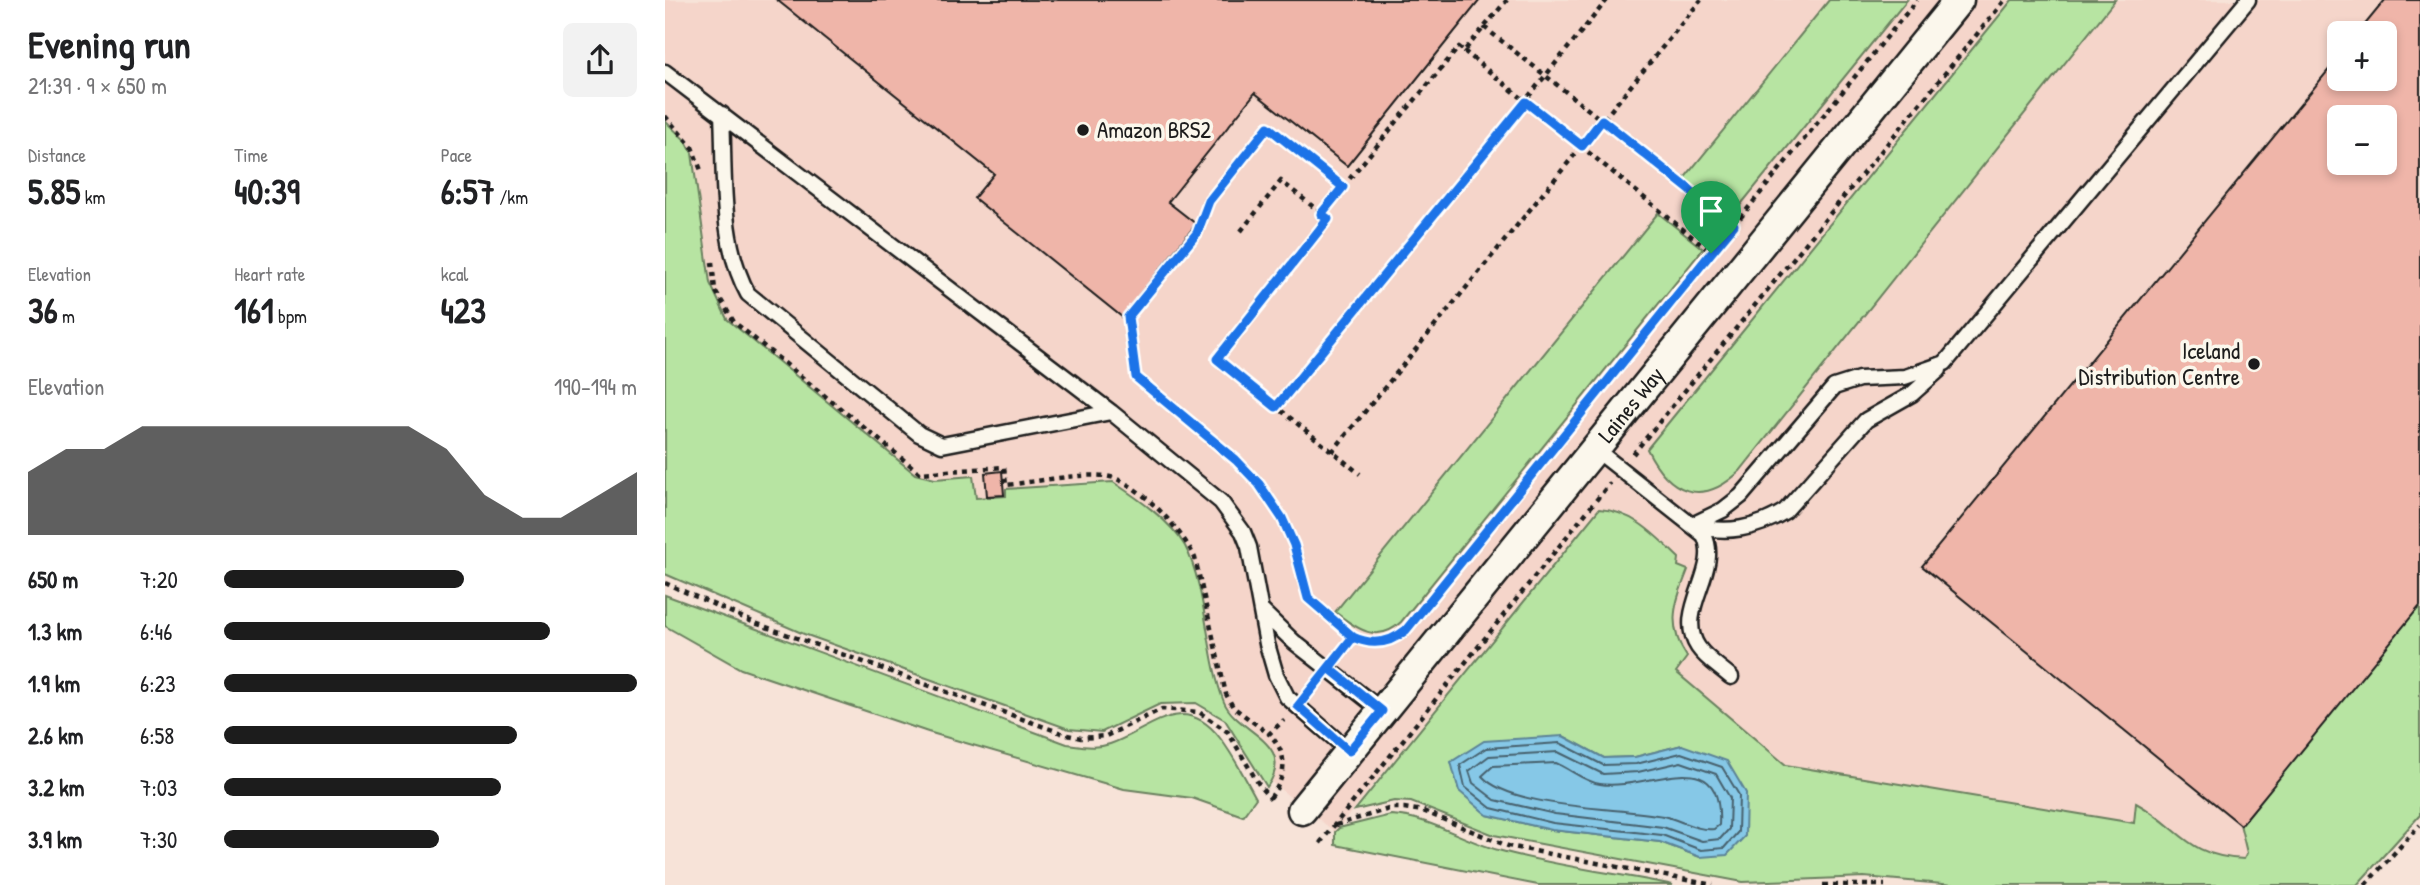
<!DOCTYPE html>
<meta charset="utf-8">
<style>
:root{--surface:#fff;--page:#f2f2f2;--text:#202124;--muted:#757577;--accent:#1c1c1c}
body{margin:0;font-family:"Patrick Hand",sans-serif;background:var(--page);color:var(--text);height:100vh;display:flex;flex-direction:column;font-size:26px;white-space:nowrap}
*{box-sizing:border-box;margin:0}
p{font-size:23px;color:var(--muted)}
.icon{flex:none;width:38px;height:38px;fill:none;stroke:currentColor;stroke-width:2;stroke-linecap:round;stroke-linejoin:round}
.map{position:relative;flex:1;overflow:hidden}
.side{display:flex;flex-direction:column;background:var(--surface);width:665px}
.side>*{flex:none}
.tools{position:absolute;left:1662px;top:21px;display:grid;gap:14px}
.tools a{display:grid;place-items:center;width:70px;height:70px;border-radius:10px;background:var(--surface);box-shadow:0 4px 10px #0003;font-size:35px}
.pin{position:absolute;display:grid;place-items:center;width:60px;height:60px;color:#fff;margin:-72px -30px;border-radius:50% 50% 50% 0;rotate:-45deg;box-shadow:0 0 7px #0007}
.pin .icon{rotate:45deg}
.round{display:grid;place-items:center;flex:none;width:74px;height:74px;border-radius:10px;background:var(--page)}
.summary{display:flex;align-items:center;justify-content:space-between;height:119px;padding:0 28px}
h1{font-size:38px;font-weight:700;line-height:52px}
.metrics{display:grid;grid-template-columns:repeat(3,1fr);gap:10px;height:119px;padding:7px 28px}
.metrics div{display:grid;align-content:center}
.metrics b{font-size:35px;font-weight:700}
.metrics small{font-size:19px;font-weight:400}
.metrics p{font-size:19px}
.chart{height:196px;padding:14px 28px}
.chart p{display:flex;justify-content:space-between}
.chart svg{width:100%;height:126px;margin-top:7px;fill:var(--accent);opacity:.7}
ul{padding:0 28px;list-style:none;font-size:23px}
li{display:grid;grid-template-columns:112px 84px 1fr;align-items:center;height:52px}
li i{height:18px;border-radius:9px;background:var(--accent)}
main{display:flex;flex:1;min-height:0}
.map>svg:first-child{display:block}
.built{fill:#f5d5ca;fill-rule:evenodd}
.green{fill:#b7e4a2;stroke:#6a805f;stroke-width:2;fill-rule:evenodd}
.water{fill:#86c8e7;stroke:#5c8396;stroke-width:2}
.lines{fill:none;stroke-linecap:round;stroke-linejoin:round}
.shore{stroke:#46616d;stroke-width:2}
.building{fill:#efb5a9;stroke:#1c1c1c;stroke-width:2;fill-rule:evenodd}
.service-casing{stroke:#1c1c1c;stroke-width:19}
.minor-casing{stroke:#1c1c1c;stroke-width:33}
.path{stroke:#1c1c1c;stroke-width:4.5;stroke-dasharray:5 5;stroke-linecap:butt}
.service{stroke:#fbf7ec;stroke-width:14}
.minor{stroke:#fbf7ec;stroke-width:28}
.route-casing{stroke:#fff;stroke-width:14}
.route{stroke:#1a73e8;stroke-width:9}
.poi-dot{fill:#1c1c1c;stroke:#fbf7ec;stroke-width:2.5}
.labels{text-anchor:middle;stroke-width:7;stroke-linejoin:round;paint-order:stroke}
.poi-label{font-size:23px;fill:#1c1c1c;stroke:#fbf7ec;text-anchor:start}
.street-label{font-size:23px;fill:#1c1c1c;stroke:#fbf7ec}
</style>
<main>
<section class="side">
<div class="summary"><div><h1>Evening run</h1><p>21:39 · 9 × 650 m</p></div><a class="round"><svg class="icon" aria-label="share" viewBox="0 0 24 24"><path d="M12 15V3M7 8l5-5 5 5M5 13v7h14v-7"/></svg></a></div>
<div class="metrics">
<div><p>Distance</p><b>5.85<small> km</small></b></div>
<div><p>Time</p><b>40:39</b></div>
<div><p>Pace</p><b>6:57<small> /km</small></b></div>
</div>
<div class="metrics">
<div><p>Elevation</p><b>36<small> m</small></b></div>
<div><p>Heart rate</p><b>161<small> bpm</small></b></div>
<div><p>kcal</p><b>423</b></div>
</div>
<div class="chart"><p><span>Elevation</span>190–194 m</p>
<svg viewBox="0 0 160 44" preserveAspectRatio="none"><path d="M0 44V22L10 14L20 14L30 6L40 6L50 6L60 6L70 6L80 6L90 6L100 6L110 14L120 30L130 38L140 38L150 30L160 22V44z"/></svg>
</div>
<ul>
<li><b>650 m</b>7:20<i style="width:58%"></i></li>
<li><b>1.3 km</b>6:46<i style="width:79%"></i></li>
<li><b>1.9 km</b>6:23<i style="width:100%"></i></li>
<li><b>2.6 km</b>6:58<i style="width:71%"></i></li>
<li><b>3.2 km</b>7:03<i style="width:67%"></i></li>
<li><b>3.9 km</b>7:30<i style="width:52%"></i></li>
</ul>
</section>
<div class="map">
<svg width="1755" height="885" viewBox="0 0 1755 885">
<rect width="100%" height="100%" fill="#f7e3d8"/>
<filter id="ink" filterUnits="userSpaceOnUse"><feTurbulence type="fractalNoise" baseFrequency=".0143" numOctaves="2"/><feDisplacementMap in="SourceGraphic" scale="14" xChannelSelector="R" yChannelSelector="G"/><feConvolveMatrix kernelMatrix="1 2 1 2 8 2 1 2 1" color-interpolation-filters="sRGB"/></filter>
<g filter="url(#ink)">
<path class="built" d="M 0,0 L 1755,0 L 1582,853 L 1579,859 L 1552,857 L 1533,850 L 1486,811 L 1471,804 L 1469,823 L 1121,765 L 1011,671 L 1022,657 L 1010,633 L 1007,616 L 1023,570 L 1013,566 L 990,535 L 968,518 L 959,513 L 934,509 L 670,832 L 606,782 L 610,767 L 603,743 L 561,706 L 521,548 L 508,531 L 480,507 L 455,486 L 426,481 L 341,489 L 342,496 L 310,498 L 281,479 L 250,474 L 62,319 L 45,283 L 27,153 L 21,141 L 0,121 ZM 1675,33 L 1720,33 L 1720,79 L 1675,79 ZM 1675,117 L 1720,117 L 1720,163 L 1675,163 Z"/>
<path class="green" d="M 1164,0 L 1242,0 L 1064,219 L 1017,181 Z
M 1347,0 L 1450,0 L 1075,471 C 1036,508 1004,493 982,449 Z
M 0,121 L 21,141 L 27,153 L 45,283 L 62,319 L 250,474 L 270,479 L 308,476 L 311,498 L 341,496 L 341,489 L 448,482 C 472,498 506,521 520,546 C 542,588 541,657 559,702 C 572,733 633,742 602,787 L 560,720 L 531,703 L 495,704 L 437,732 L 404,729 L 139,634 L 0,574 Z
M 993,213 L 1038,249 L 736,622 C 712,645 691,628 670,612 Z
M 934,509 C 968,511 990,535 1014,558 L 1013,566 L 1023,570 C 1010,603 1001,625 1022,657 L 1011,672 L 1121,765 L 1469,823 L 1471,803 C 1517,828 1519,856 1579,859 L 1582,853 L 1575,824 L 1755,605 L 1755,815 L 1692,885 L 1289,885 L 1199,877 L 1078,882 L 829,835 L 746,802 L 729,801 L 690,810 ZM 898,736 L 939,758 L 970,757 L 1017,745 L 1035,857 L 995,842 L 887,830 L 822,815 Z
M 0,595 L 402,744 C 417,746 431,749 445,744 C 483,732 517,689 555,738 C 569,756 580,778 591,798 L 578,816 L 527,798 L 459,789 L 263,732 L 76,669 L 0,626 Z
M 726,815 C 765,817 796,840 833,850 C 890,866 950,873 1008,885 L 873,885 L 670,845 L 670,832 L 674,828 Z"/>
<path class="water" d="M 898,736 L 939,758 L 970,757 L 1017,745 L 1062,761 L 1081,793 L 1080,836 L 1062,855 L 1035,857 L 995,842 L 887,830 L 822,815 L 794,791 L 786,762 L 819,741 Z"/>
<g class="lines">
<path class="shore" d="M 895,743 L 938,765 L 971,764 L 1016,753 L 1057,767 L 1074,795 L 1073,832 L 1059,848 L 1036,850 L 997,835 L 888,823 L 826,808 L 800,787 L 795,765 L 821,748 Z
M 893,752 L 938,774 L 973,772 L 1016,762 L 1051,774 L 1065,798 L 1064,829 L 1055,839 L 1037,841 L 998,827 L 890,814 L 830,800 L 808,783 L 804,771 L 824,756 Z
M 891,763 C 905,769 920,782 935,784 C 982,792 1059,739 1054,825 L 1049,829 C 1031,831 1016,820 998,816 C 952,807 847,809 817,776 L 828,766 Z"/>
</g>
<path class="building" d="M 112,0 L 815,0 L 682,166 L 590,93 L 503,202 L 531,224 L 457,317 L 309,198 L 329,174 Z
M 1720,0 L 1755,0 L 1755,606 L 1576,825 L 1257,566 L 1675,56 L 1675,79 L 1720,79 L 1720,33 L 1693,33 ZM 1675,117 L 1720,117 L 1720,163 L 1675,163 Z
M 337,471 L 339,495 L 322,496 L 320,473 Z"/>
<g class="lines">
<defs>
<path id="service" d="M 0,72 L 446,412 L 556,502 L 578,532 L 584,547 L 602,644 L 611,675 L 622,697 L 684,751
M 57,114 C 60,173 54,241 83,294 L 254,434 L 277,445 L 446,412
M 930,449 L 1039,535 C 1057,570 1009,611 1033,647 C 1041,659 1056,668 1066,677
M 1029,524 L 1058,510 L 1076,496 L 1169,387 L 1194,379 L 1240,377 L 1280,363 L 1583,0
M 1029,524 C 1059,536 1093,528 1120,511 L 1201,420 L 1247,394 L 1274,370
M 598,612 L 629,642 L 717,711"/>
<g id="minor">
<path id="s1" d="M 637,810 L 1294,0"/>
</g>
</defs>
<use href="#service" class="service-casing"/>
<use href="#minor" class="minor-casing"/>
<path class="path" d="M 819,27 L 1069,225
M 799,51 L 1047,253
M 0,116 L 27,147 L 37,173
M 678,187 L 603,127 L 544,201 L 532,233 L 463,317 L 471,377 L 571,460 L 594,484 L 617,518 L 629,545 L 643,598 L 688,637
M 656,213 L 663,219 L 552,359 L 695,474
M 576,231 L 616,181 L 656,213 L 794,47 L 799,51 L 842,0
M 47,262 L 50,290 L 69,322 L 255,473 L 339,467 L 341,485 C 369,482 414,473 440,476 C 471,479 518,531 530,558 L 561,694 L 568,707 L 604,734
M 611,407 L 942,0
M 667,452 L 1036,0
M 968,454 L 1340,0
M 0,583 L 90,623 L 402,735 L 416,738 L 441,736 L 497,709 L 534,712 L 563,732 L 596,788 L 606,799
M 674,655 L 688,637 C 707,646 724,644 741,630 L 1252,0
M 605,798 C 621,777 625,755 604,734 L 619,720
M 671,825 L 727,808 L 739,808 L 758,811 L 843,846 L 1048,885
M 655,843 L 945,483
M 1158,885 L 1220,885
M 1700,885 L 1755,825"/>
<use href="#service" class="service"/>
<use href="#minor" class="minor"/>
</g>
</g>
<g class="lines" filter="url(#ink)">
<defs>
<path id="route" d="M 1046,253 L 741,630 C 724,644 707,646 688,637 L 633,706 L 684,751 L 717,711 L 664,668 L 688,637 L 643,598 L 629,545 L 617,518 L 594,484 L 571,460 L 471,377 L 463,317 L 532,233 L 544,201 L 603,127 L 678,187 L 656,214 L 663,219 L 552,359 L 611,407 L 861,102 L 917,146 L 937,120 L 1069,225 L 1046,253"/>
</defs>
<use href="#route" class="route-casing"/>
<use href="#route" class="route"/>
</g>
<g class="poi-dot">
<circle cx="418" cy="130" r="7"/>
<circle cx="1589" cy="364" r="7"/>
</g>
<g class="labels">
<g class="poi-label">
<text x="432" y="138">Amazon BRS2</text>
<text x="1575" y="359" text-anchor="end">Iceland<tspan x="1575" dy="26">Distribution Centre</tspan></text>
</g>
<g class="street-label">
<text dy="8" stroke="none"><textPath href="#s1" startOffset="522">Laines Way</textPath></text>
</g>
</g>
</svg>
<div class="tools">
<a>+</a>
<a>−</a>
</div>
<div class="pin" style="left:1046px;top:253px;background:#1e9e55"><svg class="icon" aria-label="arrive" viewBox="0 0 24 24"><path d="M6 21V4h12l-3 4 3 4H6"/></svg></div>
</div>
</main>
